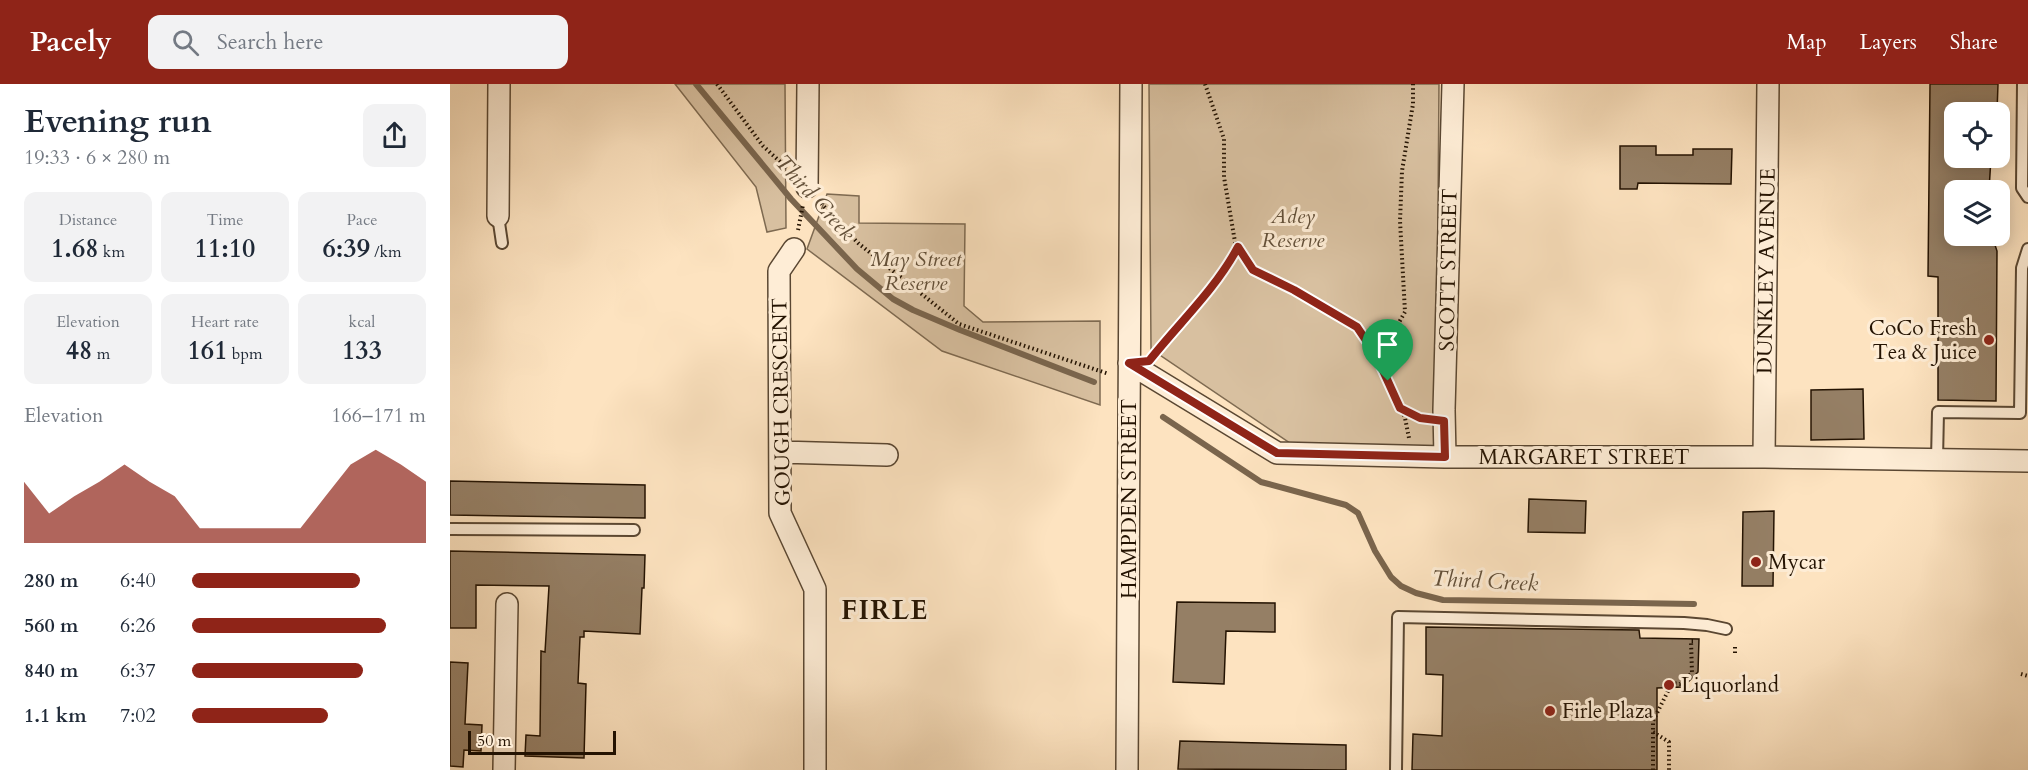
<!DOCTYPE html>
<meta charset="utf-8">
<style>
:root{--surface:#fff;--page:#f2f2f3;--text:#1f2937;--muted:#747a83;--accent:#8f2418}
body{margin:0;font-family:Cardo,serif;background:var(--page);color:var(--text);height:100vh;display:flex;flex-direction:column;font-size:22px;white-space:nowrap}
*{box-sizing:border-box;margin:0}
p{font-size:20px;color:var(--muted)}
.icon{flex:none;width:33px;height:33px;fill:none;stroke:currentColor;stroke-width:2;stroke-linecap:round;stroke-linejoin:round}
.map{position:relative;flex:1;overflow:hidden}
.panel{display:flex;flex-direction:column;background:var(--surface);width:450px}
.panel>*{flex:none}
.buttons{position:absolute;left:1494px;top:18px;display:grid;gap:12px}
.buttons a{display:grid;place-items:center;width:66px;height:66px;border-radius:12px;background:var(--surface);box-shadow:0 3px 15px #0003;font-size:30px}
.scale{position:absolute;left:18px;bottom:15px;width:148px;box-sizing:border-box;padding-left:6px;border:3px solid #241302;border-top:0;font-size:16px;line-height:21px;white-space:nowrap;color:#241302;-webkit-text-stroke:4px #feedd6;paint-order:stroke}
.pin{position:absolute;display:grid;place-items:center;width:51px;height:51px;color:#fff;margin:-62px -26px;border-radius:50% 50% 50% 0;rotate:-45deg;box-shadow:0 0 6px #0007}
.pin .icon{rotate:45deg}
.round{display:grid;place-items:center;flex:none;width:63px;height:63px;border-radius:12px;background:var(--page)}
.overview{display:flex;align-items:center;justify-content:space-between;height:102px;padding:0 24px}
h1{font-size:33px;font-weight:600;line-height:45px}
.stats{display:grid;grid-template-columns:repeat(3,1fr);gap:9px;height:102px;padding:6px 24px}
.stats div{display:grid;align-content:center;border-radius:12px;background:var(--page);text-align:center}
.stats b{font-size:26px;font-weight:600}
.stats small{font-size:16px;font-weight:400}
.stats p{font-size:16px}
.chart{height:168px;padding:12px 24px}
.chart p{display:flex;justify-content:space-between}
.chart svg{width:100%;height:108px;margin-top:6px;fill:var(--accent);opacity:.7}
ul{padding:0 24px;list-style:none;font-size:20px}
li{display:grid;grid-template-columns:96px 72px 1fr;align-items:center;height:45px}
li i{height:15px;border-radius:8px;background:var(--accent)}
header{display:flex;align-items:center;gap:36px;box-sizing:border-box;height:84px;padding:0 30px;background:var(--accent);color:#fff}
header strong{font-size:28px}
nav{display:flex;gap:33px;margin-inline-start:auto;font-size:21px}
.search{width:420px;height:54px;background:var(--page);display:flex;align-items:center;gap:15px;box-sizing:border-box;padding:0 21px;border-radius:12px;color:var(--muted);font-size:22px}
main{display:flex;flex:1;min-height:0}
.map>svg:first-child{display:block}
.green{fill:#d8c0a0;stroke:#7e6a51;stroke-width:1.5}
.lines{fill:none;stroke-linecap:round;stroke-linejoin:round}
.stream{stroke:#7a654d;stroke-width:6}
.building{fill:#957f65;stroke:#241302;stroke-width:1.5}
.lane-casing{stroke:#5a4732;stroke-width:14}
.street-casing{stroke:#5a4732;stroke-width:24}
.path{stroke:#241302;stroke-width:4;stroke-dasharray:1.5 3;stroke-linecap:butt}
.lane{stroke:#feedd6;stroke-width:10}
.street{stroke:#feedd6;stroke-width:21}
.route-casing{stroke:#fff;stroke-width:12}
.route{stroke:#8f2418;stroke-width:8}
.poi-dot{fill:#8f2418;stroke:#feedd6;stroke-width:2}
.labels{text-anchor:middle;stroke-width:6;stroke-linejoin:round;paint-order:stroke}
.park-label{font-size:21px;font-style:italic;fill:#635039;stroke:#feedd6}
.street-label{font-size:21px;fill:#241302;stroke:#feedd6}
.poi-label{font-size:21px;fill:#241302;stroke:#feedd6;text-anchor:start}
.water-label{font-size:22px;font-style:italic;fill:#64513a;stroke:#feedd6}
.district-label{font-size:27px;font-weight:bold;letter-spacing:1.5px;fill:#241302;stroke:#feedd6}
</style>
<header>
<strong>Pacely</strong>
<div class="search"><svg class="icon" aria-label="search" viewBox="0 0 24 24"><circle cx="10" cy="10" r="6"/><path d="M15 15l6 6"/></svg>Search here</div>
<nav><a>Map</a><a>Layers</a><a>Share</a></nav>
</header>
<main>
<section class="panel">
<div class="overview"><div><h1>Evening run</h1><p>19:33 · 6 × 280 m</p></div><a class="round"><svg class="icon" aria-label="share" viewBox="0 0 24 24"><path d="M12 15V3M7 8l5-5 5 5M5 13v7h14v-7"/></svg></a></div>
<div class="stats">
<div><p>Distance</p><b>1.68<small> km</small></b></div>
<div><p>Time</p><b>11:10</b></div>
<div><p>Pace</p><b>6:39<small> /km</small></b></div>
</div>
<div class="stats">
<div><p>Elevation</p><b>48<small> m</small></b></div>
<div><p>Heart rate</p><b>161<small> bpm</small></b></div>
<div><p>kcal</p><b>133</b></div>
</div>
<div class="chart"><p><span>Elevation</span>166–171 m</p>
<svg viewBox="0 0 160 44" preserveAspectRatio="none"><path d="M0 44V19L10 32L20 25L30 19L40 12L50 19L60 25L70 38L80 38L90 38L100 38L110 38L120 25L130 12L140 6L150 12L160 19V44z"/></svg>
</div>
<ul>
<li><b>280 m</b>6:40<i style="width:72%"></i></li>
<li><b>560 m</b>6:26<i style="width:83%"></i></li>
<li><b>840 m</b>6:37<i style="width:73%"></i></li>
<li><b>1.1 km</b>7:02<i style="width:58%"></i></li>
</ul>
</section>
<div class="map">
<svg width="1578" height="686" viewBox="0 0 1578 686">
<rect width="100%" height="100%" fill="#fde3c0"/>
<filter id="stains"><feTurbulence type="fractalNoise" baseFrequency=".00333" numOctaves="4"/><feColorMatrix values="0 0 0 0 .2 0 0 0 0 .09 0 0 0 0 .02 0 0 0 .5 -.17"/></filter>
<radialGradient id="worn" r=".72"><stop offset=".6" stop-color="#630" stop-opacity="0"/><stop offset="1" stop-color="#630" stop-opacity=".3"/></radialGradient>
<path class="green" d="M 225,0 L 335,0 L 336,144 L 317,148 L 306,103 Z
M 699,0 L 989,0 L 986,365 L 840,359 L 701,265 Z
M 377,110 L 409,112 L 409,139 L 515,140 L 514,222 L 533,238 L 650,237 L 650,321 L 492,267 L 357,165 Z"/>
<g class="lines">
<path class="stream" d="M 246,0 L 341,115 L 407,185 L 443,215 L 463,226 L 510,246 L 644,298
M 713,333 L 811,398 L 896,421 L 908,429 L 925,467 L 941,493 L 951,502 L 966,509 L 993,516 L 1244,520"/>
</g>
<path class="building" d="M 1480,0 L 1548,0 L 1547,28 L 1504,28 L 1504,74 L 1541,74 L 1539,106 L 1504,106 L 1504,152 L 1542,152 L 1547,167 L 1546,317 L 1488,316 L 1488,193 L 1478,192 Z
M 1170,62 L 1206,62 L 1206,71 L 1243,71 L 1243,65 L 1282,65 L 1281,100 L 1188,99 L 1187,105 L 1170,105 Z
M 1413,305 L 1414,355 L 1361,356 L 1361,306 Z
M 0,397 L 195,401 L 195,434 L 0,431 Z
M 1079,415 L 1136,417 L 1135,449 L 1078,448 Z
M 1324,427 L 1323,502 L 1292,502 L 1293,428 Z
M 0,467 L 195,471 L 194,504 L 192,504 L 190,550 L 134,547 L 134,553 L 130,553 L 128,599 L 136,600 L 134,674 L 75,672 L 76,651 L 90,652 L 91,567 L 95,568 L 99,502 L 26,501 L 26,544 L 0,544 Z
M 727,518 L 825,519 L 825,548 L 776,547 L 774,600 L 723,598 Z
M 976,543 L 1189,546 L 1190,554 L 1249,555 L 1248,588 L 1233,603 L 1207,604 L 1207,686 L 962,686 L 963,650 L 992,652 L 993,591 L 976,590 Z
M 0,578 L 18,579 L 15,640 L 32,641 L 31,667 L 14,666 L 13,683 L 0,682 Z
M 730,657 L 896,661 L 896,686 L 728,685 Z"/>
<g class="lines">
<defs>
<path id="lane" d="M 1573,0 L 1572,104 L 1578,113
M 48,132 L 52,159
M 1487,376 L 1488,328 L 1570,329 L 1572,184 L 1578,165
M 0,445 L 184,446
M 946,686 L 948,533 L 1234,539 L 1257,541 L 1276,545"/>
<path id="street" d="M 357,103 L 358,0
M 48,132 L 49,0
M 344,165 L 329,187 L 330,429 L 365,505 L 365,686
M 679,279 L 827,369 L 995,373 L 1314,373 L 1578,377
M 330,368 L 437,371
M 995,373 L 994,326 L 1003,0
M 1314,373 L 1318,0
M 54,686 L 57,520
M 677,686 L 681,0"/>
</defs>
<use href="#lane" class="lane-casing"/>
<use href="#street" class="street-casing"/>
<path class="path" d="M 267,0 L 313,62 L 338,85
M 755,0 L 774,55 L 774,93 L 785,158 L 803,187 L 844,206 L 907,243 L 926,271 L 955,334 L 959,354
M 368,116 L 408,159 L 509,240 L 659,290
M 348,146 L 353,121
M 702,273 C 732,235 765,207 788,164
M 938,293 L 937,269 L 944,247 L 955,228 L 950,137 L 952,87 L 963,20 L 963,0
M 950,324 L 970,334 L 976,335
M 1285,569 L 1285,562
M 1571,590 L 1578,592
M 1203,648 L 1219,658 L 1219,686
M 1203,686 L 1203,637 L 1222,599 L 1230,600 L 1242,589 L 1241,557 L 1243,557"/>
<use href="#lane" class="lane"/>
<use href="#street" class="street"/>
</g>
<g class="lines">
<defs>
<path id="route" d="M 788,163 L 803,186 L 844,206 L 907,243 L 926,271 L 950,324 L 970,334 L 994,337 L 995,373 L 827,369 L 679,279 L 699,277 C 729,239 765,206 788,163 Z"/>
</defs>
<use href="#route" class="route-casing"/>
<use href="#route" class="route"/>
</g>
<g class="poi-dot">
<circle cx="1539" cy="256" r="6"/>
<circle cx="1306" cy="478" r="6"/>
<circle cx="1219" cy="601" r="6"/>
<circle cx="1100" cy="627" r="6"/>
</g>
<g class="labels">
<g class="park-label">
<text x="843" y="139">Adey<tspan x="843" dy="24">Reserve</tspan></text>
<text x="466" y="182">May Street<tspan x="466" dy="24">Reserve</tspan></text>
</g>
<g class="street-label">
<text transform="translate(998 186) rotate(-89)" y="7">SCOTT STREET</text>
<text transform="translate(1316 187) rotate(-89)" y="7">DUNKLEY AVENUE</text>
<text transform="translate(331 318) rotate(-91)" y="7">GOUGH CRESCENT</text>
<text x="1134" y="380">MARGARET STREET</text>
<text transform="translate(679 415) rotate(-90)" y="7">HAMPDEN STREET</text>
</g>
<g class="poi-label">
<text x="1527" y="251" text-anchor="end">CoCo Fresh<tspan x="1527" dy="24">Tea &amp; Juice</tspan></text>
<text x="1318" y="485">Mycar</text>
<text x="1231" y="608">Liquorland</text>
<text x="1112" y="634">Firle Plaza</text>
</g>
<g class="water-label">
<text transform="translate(366 113) rotate(48)" y="8">Third Creek</text>
<text transform="translate(1035 496) rotate(3)" y="8">Third Creek</text>
</g>
<g class="district-label">
<text x="435" y="535">FIRLE</text>
</g>
</g>
<rect width="100%" height="100%" filter="url(#stains)"/>
<rect width="100%" height="100%" fill="url(#worn)"/>
</svg>
<div class="buttons">
<a><svg class="icon" aria-label="locate" viewBox="0 0 24 24"><circle cx="12" cy="12" r="6"/><path d="M12 2v4M12 18v4M2 12h4M18 12h4"/></svg></a>
<a><svg class="icon" aria-label="layers" viewBox="0 0 24 24"><path d="M12 4l9 5-9 5-9-5zM3 14l9 5 9-5"/></svg></a>
</div>
<div class="scale">50 m</div>
<div class="pin" style="left:938px;top:297px;background:#1e9e55"><svg class="icon" aria-label="arrive" viewBox="0 0 24 24"><path d="M6 21V4h12l-3 4 3 4H6"/></svg></div>
</div>
</main>
